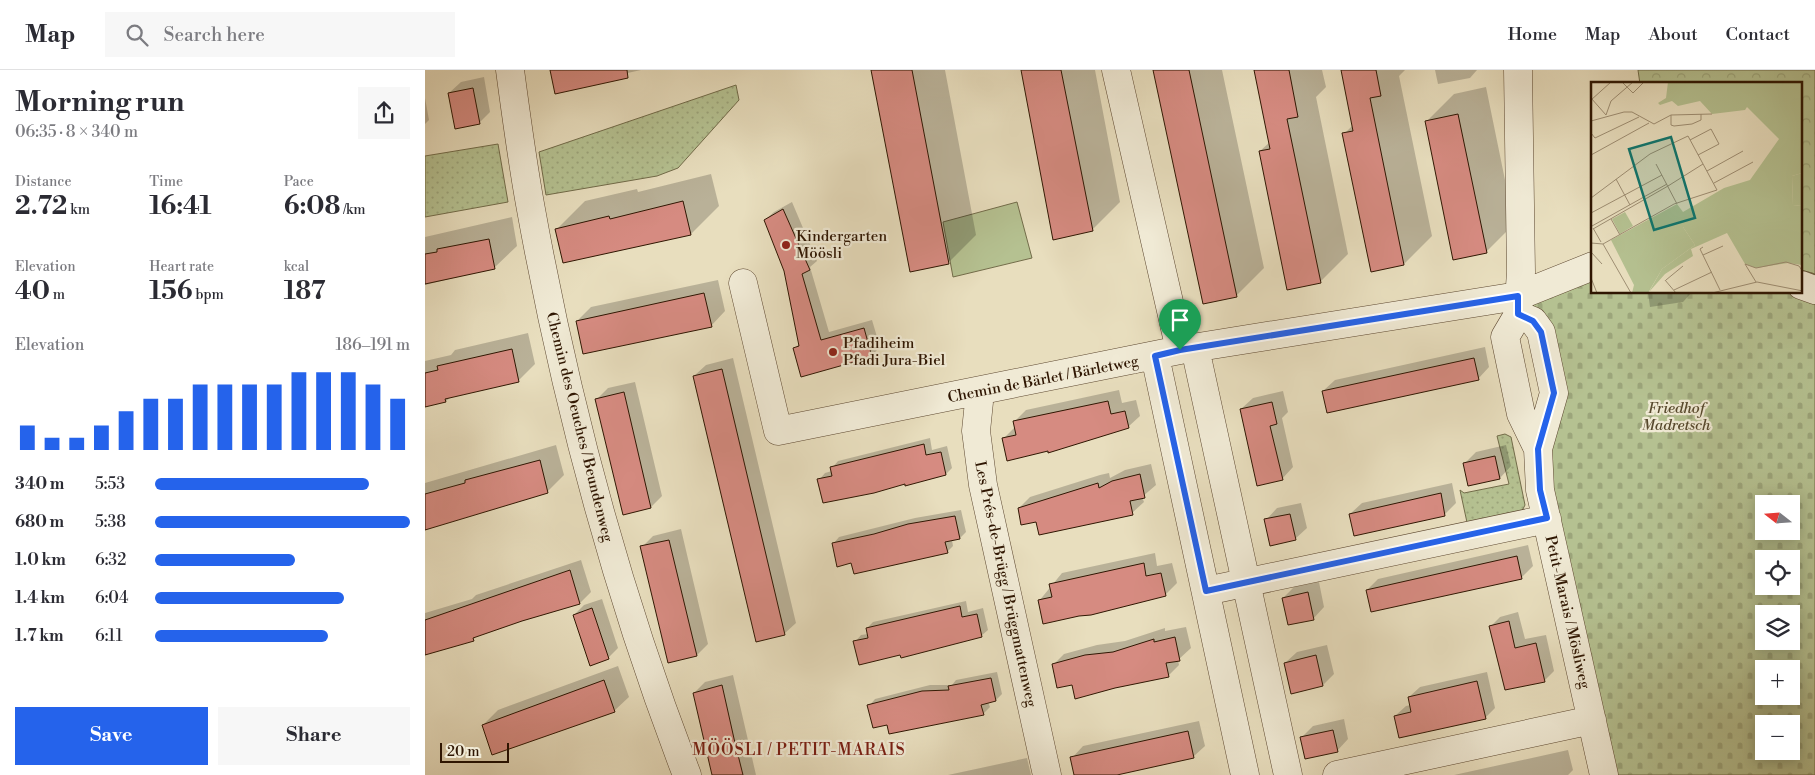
<!DOCTYPE html>
<meta charset="utf-8">
<style>
:root{--surface:#fff;--page:#f7f7f7;--text:#2b2b33;--muted:#7c7c81;--line:#e1e1e2;--accent:#2563eb}
body{margin:0;font-family:"Libre Bodoni",serif;background:var(--page);color:var(--text);height:100vh;display:flex;flex-direction:column;font-size:19px;white-space:nowrap}
*{box-sizing:border-box;margin:0}
p{font-size:16px;color:var(--muted)}
.icon{flex:none;width:28px;height:28px;fill:none;stroke:currentColor;stroke-width:2;stroke-linecap:round;stroke-linejoin:round}
.map{position:relative;flex:1;overflow:hidden}
.sheet{display:flex;flex-direction:column;background:var(--surface);width:425px}
.sheet>*{flex:none}
.needle{width:32px;rotate:287deg}
.fabs{position:absolute;left:1330px;top:425px;display:grid;gap:10px}
.fabs a{display:grid;place-items:center;width:45px;height:45px;border-radius:0px;background:var(--surface);box-shadow:0 2px 12px #0003;font-size:25px}
.scale{position:absolute;left:15px;bottom:12px;width:69px;box-sizing:border-box;padding-left:5px;border:2px solid #2f1602;border-top:0;font-size:14px;line-height:18px;white-space:nowrap;color:#2f1602;-webkit-text-stroke:4px #f0ead5;paint-order:stroke}
.pin{position:absolute;display:grid;place-items:center;width:42px;height:42px;color:#fff;margin:-51px -21px;border-radius:50% 50% 50% 0;rotate:-45deg;box-shadow:0 0 5px #0007}
.pin .icon{rotate:45deg}
.round{display:grid;place-items:center;flex:none;width:52px;height:52px;border-radius:0px;background:var(--page)}
.summary{display:flex;align-items:center;justify-content:space-between;height:85px;padding:0 15px}
h1{font-size:28px;font-weight:700;line-height:38px}
.figures{display:grid;grid-template-columns:repeat(3,1fr);gap:8px;height:85px;padding:5px 15px}
.figures div{display:grid;align-content:center}
.figures b{font-size:25px;font-weight:700}
.figures small{font-size:14px;font-weight:400}
.figures p{font-size:14px}
.chart{height:140px;padding:10px 15px}
.chart p{display:flex;justify-content:space-between}
.chart svg{width:100%;height:90px;margin-top:5px;stroke:var(--accent);stroke-width:6}
.primary-button{display:flex;gap:10px;margin-top:auto;padding:10px 15px}
.primary-button a{flex:1;height:58px;border-radius:0px;background:var(--accent);color:#fff;font-size:20px;font-weight:700;line-height:58px;text-align:center}
.primary-button a+a{background:var(--page);color:var(--text)}
ul{padding:0 15px;list-style:none;font-size:16px}
li{display:grid;grid-template-columns:80px 60px 1fr;align-items:center;height:38px}
li i{height:12px;border-radius:6px;background:var(--accent)}
header{display:flex;align-items:center;gap:30px;box-sizing:border-box;height:70px;padding:0 25px;background:var(--surface);border-bottom:1px solid var(--line)}
header strong{font-size:24px}
nav{display:flex;gap:28px;margin-inline-start:auto;font-size:18px}
.search{width:350px;height:45px;background:var(--page);display:flex;align-items:center;gap:12px;box-sizing:border-box;padding:0 18px;border-radius:0px;color:var(--muted);font-size:19px}
main{display:flex;flex:1;min-height:0}
.map>svg:first-child{display:block}
.grass{fill:url(#grass-dots);stroke:#726c4a}
.forest{fill:url(#forest-crowns);stroke:#726c4a}
.cemetery{fill:url(#cemetery-stones);stroke:#726c4a;fill-rule:evenodd}
.park{fill:#b5c191;stroke:#726c4a}
.shadow{fill:#0003}
.building{fill:#d68b81;stroke:#2f1602}
.lines{fill:none;stroke-linecap:round;stroke-linejoin:round}
.minor-casing{stroke:#5d4831;stroke-width:29}
.minor{stroke:#f0ead5;stroke-width:28}
.route-casing{stroke:#fff;stroke-width:10}
.route{stroke:#2563eb;stroke-width:6}
.poi-dot{fill:#8f2418;stroke:#f0ead5;stroke-width:2}
.labels{text-anchor:middle;stroke-width:4.5;stroke-linejoin:round;paint-order:stroke}
.poi-label{font-size:15px;fill:#2f1602;stroke:#f0ead5;text-anchor:start}
.street-label{font-size:15px;fill:#2f1602;stroke:#f0ead5}
.park-label{font-size:15px;font-style:italic;fill:#57492d;stroke:#f0ead5}
.neighbourhood-label{font-size:16px;letter-spacing:1px;fill:#7a1f14;stroke:#f0ead5}
.inset-road{fill:none;stroke:#9e8e73;stroke-width:1}
.view{fill:#0f766e;fill-opacity:0.15;stroke:#0f766e;stroke-width:2.5}
.inset-edge{fill:none;stroke:#2f1602;stroke-width:2.5}
</style>
<header>
<strong>Map</strong>
<div class="search"><svg class="icon" aria-label="search" viewBox="0 0 24 24"><circle cx="10" cy="10" r="6"/><path d="M15 15l6 6"/></svg>Search here</div>
<nav><a>Home</a><a>Map</a><a>About</a><a>Contact</a></nav>
</header>
<main>
<section class="sheet">
<div class="summary"><div><h1>Morning run</h1><p>06:35 · 8 × 340 m</p></div><a class="round"><svg class="icon" aria-label="share" viewBox="0 0 24 24"><path d="M12 15V3M7 8l5-5 5 5M5 13v7h14v-7"/></svg></a></div>
<div class="figures">
<div><p>Distance</p><b>2.72<small> km</small></b></div>
<div><p>Time</p><b>16:41</b></div>
<div><p>Pace</p><b>6:08<small> /km</small></b></div>
</div>
<div class="figures">
<div><p>Elevation</p><b>40<small> m</small></b></div>
<div><p>Heart rate</p><b>156<small> bpm</small></b></div>
<div><p>kcal</p><b>187</b></div>
</div>
<div class="chart"><p><span>Elevation</span>186–191 m</p>
<svg viewBox="0 0 160 44" preserveAspectRatio="none"><path d="M5 44V32M15 44V38M25 44V38M35 44V32M45 44V25M55 44V19M65 44V19M75 44V12M85 44V12M95 44V12M105 44V12M115 44V6M125 44V6M135 44V6M145 44V12M155 44V19"/></svg>
</div>
<ul>
<li><b>340 m</b>5:53<i style="width:84%"></i></li>
<li><b>680 m</b>5:38<i style="width:100%"></i></li>
<li><b>1.0 km</b>6:32<i style="width:55%"></i></li>
<li><b>1.4 km</b>6:04<i style="width:74%"></i></li>
<li><b>1.7 km</b>6:11<i style="width:68%"></i></li>
</ul>
<div class="primary-button"><a>Save</a><a>Share</a></div>
</section>
<div class="map">
<svg width="1390" height="705" viewBox="0 0 1390 705">
<defs>
<pattern id="grass-dots" width="8" height="8" patternUnits="userSpaceOnUse" patternTransform="scale(1.25)"><rect width="8" height="8" fill="#b5c191"/><path d="M2 2h.1M6 6h.1" fill="none" stroke="#9ca57b" stroke-width="1.8" stroke-linecap="round"/></pattern>
<pattern id="forest-crowns" width="20" height="18" patternUnits="userSpaceOnUse" patternTransform="scale(1.25)"><rect width="20" height="18" fill="#b5c191"/><path d="M2 6a3 3 0 1 1 6 0M12 15a3 3 0 1 1 6 0" fill="none" stroke="#9ca57b"/></pattern>
<pattern id="cemetery-stones" width="16" height="16" patternUnits="userSpaceOnUse" patternTransform="scale(1.25)"><rect width="16" height="16" fill="#b5c191"/><path d="M2 7V4a2 2 0 0 1 4 0v3zM10 15v-3a2 2 0 0 1 4 0v3z" fill="#9ca57b"/></pattern>
</defs>
<rect width="100%" height="100%" fill="#e8debe"/>
<filter id="stains"><feTurbulence type="fractalNoise" baseFrequency=".004" numOctaves="4"/><feColorMatrix values="0 0 0 0 .2 0 0 0 0 .09 0 0 0 0 .02 0 0 0 .5 -.17"/></filter>
<radialGradient id="worn" r=".72"><stop offset=".6" stop-color="#630" stop-opacity="0"/><stop offset="1" stop-color="#630" stop-opacity=".3"/></radialGradient>
<path class="grass" d="M 311,15 L 314,30 L 253,98 L 232,106 L 121,125 L 114,82 Z
M 73,74 L 83,132 L 0,147 L 0,86 Z
M 1080,364 L 1086,367 L 1100,435 L 1094,447 L 1043,457 L 1035,420 L 1039,423 L 1084,414 L 1072,366 Z"/>
<path class="forest" d="M 1213,0 L 1390,0 L 1390,204 L 1376,200 L 1376,14 L 1215,14 Z"/>
<path class="cemetery" d="M 1167,196 L 1168,222 L 1376,222 L 1376,200 L 1390,204 L 1390,705 L 1179,705 L 1122,449 L 1129,323 L 1093,226 ZM 1339,434 L 1366,434 L 1366,461 L 1339,461 ZM 1339,489 L 1366,489 L 1366,516 L 1339,516 ZM 1339,544 L 1366,544 L 1366,571 L 1339,571 ZM 1339,599 L 1366,599 L 1366,626 L 1339,626 ZM 1339,654 L 1366,654 L 1366,681 L 1339,681 Z"/>
<path class="park" d="M 592,132 L 607,188 L 528,207 L 518,152 Z"/>
<path class="shadow" d="M 126,0 L 216,0 L 180,8 Z
M 447,0 L 520,0 L 551,165 L 523,193 Z
M 597,0 L 670,0 L 695,132 L 667,160 Z
M 730,0 L 797,0 L 839,198 L 811,226 Z
M 830,0 L 897,0 L 901,17 L 891,27 L 923,184 L 895,212 L 835,81 L 845,72 Z
M 917,0 L 980,0 L 974,6 L 1007,166 L 979,194 L 946,201 L 919,64 L 928,55 Z
M 1010,0 L 1052,0 L 1045,8 L 1013,14 Z
M 59,7 L 65,42 L 54,53 L 24,23 L 36,12 Z
M 1061,17 L 1089,154 L 1061,182 L 1001,52 L 1029,24 Z
M 0,28 L 4,50 L 0,54 Z
M 286,104 L 294,136 L 266,164 L 131,160 L 160,131 L 212,119 L 213,122 Z
M 367,132 L 392,191 L 385,197 L 404,262 L 447,250 L 455,277 L 446,286 L 370,278 L 375,273 L 360,201 L 340,150 L 349,142 Z
M 87,147 L 92,176 L 69,198 L 0,215 L 0,167 Z
M 293,210 L 300,241 L 286,256 L 152,251 L 166,237 Z
M 1223,222 L 1267,222 L 1258,232 L 1225,237 Z
M 103,263 L 110,294 L 94,310 L 26,327 L 20,332 L 0,336 L 0,291 L 26,285 L 30,280 Z
M 1060,277 L 1064,297 L 1053,309 L 898,321 L 910,310 Z
M 308,288 L 371,553 L 359,564 L 269,306 L 281,295 Z
M 210,312 L 237,426 L 226,437 L 172,329 L 183,318 Z
M 694,320 L 697,333 L 711,330 L 715,346 L 703,357 L 624,380 L 578,369 L 590,357 L 590,351 L 601,340 Z
M 858,321 L 863,342 L 857,348 L 868,397 L 857,409 L 816,339 L 828,328 Z
M 505,368 L 507,380 L 522,376 L 527,398 L 521,404 L 481,412 L 394,410 L 400,403 L 407,401 L 407,398 L 413,391 Z
M 131,375 L 139,405 L 122,422 L 0,458 L 0,413 Z
M 1081,375 L 1086,396 L 1075,408 L 1044,415 L 1040,393 L 1051,382 Z
M 726,394 L 731,415 L 717,427 L 719,432 L 707,443 L 612,450 L 594,438 L 605,427 L 675,405 L 684,403 L 685,408 L 700,400 Z
M 1027,413 L 1031,433 L 1020,444 L 930,464 L 925,444 L 937,433 Z
M 876,433 L 882,458 L 870,469 L 841,450 L 852,438 Z
M 536,440 L 541,462 L 535,468 L 527,470 L 528,476 L 522,482 L 427,492 L 408,474 L 414,467 L 490,448 Z
M 256,459 L 283,574 L 272,585 L 217,477 L 228,466 Z
M 1103,475 L 1108,496 L 1097,507 L 946,541 L 942,520 L 953,509 Z
M 730,483 L 732,496 L 747,493 L 752,513 L 740,525 L 614,531 L 637,503 Z
M 156,490 L 166,522 L 155,533 L 53,564 L 48,570 L 0,584 L 0,543 L 47,529 L 51,525 Z
M 894,512 L 899,537 L 888,549 L 858,528 L 869,517 Z
M 177,529 L 193,578 L 183,588 L 149,545 L 159,535 Z
M 541,531 L 543,542 L 558,538 L 563,560 L 556,566 L 476,584 L 430,572 L 436,565 L 443,564 L 442,558 L 448,552 Z
M 1093,542 L 1100,569 L 1121,565 L 1129,601 L 1119,611 L 1066,556 L 1075,547 Z
M 761,557 L 766,578 L 753,590 L 754,595 L 743,606 L 651,627 L 648,613 L 628,595 L 639,584 L 672,575 L 700,571 L 740,558 L 740,561 Z
M 902,575 L 909,604 L 898,615 L 860,593 L 872,582 Z
M 193,596 L 204,627 L 189,641 L 58,655 L 73,640 Z
M 572,602 L 577,624 L 571,630 L 563,632 L 565,637 L 558,644 L 463,654 L 444,636 L 450,629 L 505,615 L 527,615 L 531,610 Z
M 1062,602 L 1070,638 L 1060,648 L 970,646 L 981,636 L 986,635 L 984,627 L 995,617 Z
M 308,605 L 331,705 L 288,705 L 269,623 L 280,612 Z
M 919,649 L 923,669 L 912,681 L 877,667 L 888,656 Z
M 774,651 L 780,676 L 768,687 L 687,705 L 650,705 L 647,688 L 658,676 Z
M 1143,680 L 1148,700 L 1143,705 L 1029,705 Z
M 602,688 L 606,705 L 523,705 Z"/>
<path class="building" d="M 125,0 L 202,0 L 203,8 L 130,24 Z
M 446,0 L 487,0 L 524,194 L 485,202 Z
M 596,0 L 636,0 L 668,161 L 628,170 Z
M 728,0 L 764,0 L 812,227 L 778,234 Z
M 829,0 L 864,0 L 873,47 L 862,49 L 896,213 L 862,220 L 834,81 L 845,79 Z
M 916,0 L 951,0 L 956,26 L 945,28 L 979,195 L 946,202 L 917,63 L 928,61 Z
M 48,18 L 55,54 L 30,59 L 23,23 Z
M 1033,44 L 1062,183 L 1028,190 L 1000,51 Z
M 258,131 L 266,165 L 138,193 L 130,159 L 184,146 L 185,149 Z
M 358,139 L 385,200 L 377,204 L 396,270 L 439,258 L 447,287 L 376,307 L 368,278 L 374,276 L 359,201 L 339,150 Z
M 64,169 L 70,199 L 0,214 L 0,184 L 12,182 L 12,179 Z
M 279,223 L 287,257 L 158,284 L 151,251 Z
M 87,279 L 94,312 L 20,329 L 21,332 L 0,337 L 0,303 L 13,300 L 12,296 Z
M 1049,288 L 1054,310 L 902,343 L 897,321 Z
M 297,299 L 360,565 L 331,572 L 268,306 Z
M 199,322 L 226,438 L 198,445 L 170,329 Z
M 683,331 L 686,344 L 700,341 L 704,358 L 623,383 L 623,381 L 582,391 L 577,368 L 591,365 L 588,351 Z
M 847,332 L 852,354 L 845,356 L 858,410 L 832,416 L 815,339 Z
M 499,374 L 501,385 L 516,382 L 521,405 L 480,416 L 480,414 L 449,423 L 398,433 L 392,409 L 407,406 L 405,397 Z
M 1070,386 L 1075,409 L 1043,416 L 1038,393 Z
M 115,390 L 123,423 L 0,460 L 0,424 L 40,413 L 40,410 Z
M 715,404 L 720,428 L 705,431 L 708,445 L 614,465 L 611,452 L 596,455 L 593,438 L 673,413 L 674,418 L 687,411 Z
M 1016,423 L 1020,446 L 929,466 L 924,444 Z
M 865,444 L 871,470 L 845,476 L 839,449 Z
M 530,446 L 535,469 L 520,472 L 523,483 L 429,504 L 426,493 L 412,497 L 407,473 L 449,464 L 483,454 Z
M 244,470 L 272,586 L 243,593 L 215,476 Z
M 1092,486 L 1097,509 L 946,542 L 941,520 Z
M 719,493 L 721,506 L 736,503 L 741,526 L 666,545 L 654,546 L 618,554 L 613,530 L 627,527 L 624,514 Z
M 145,500 L 155,534 L 97,551 L 48,568 L 49,571 L 0,585 L 0,550 Z
M 883,522 L 889,550 L 863,555 L 857,528 Z
M 535,536 L 537,547 L 552,544 L 557,567 L 476,588 L 475,585 L 434,595 L 428,571 L 443,568 L 441,558 Z
M 167,538 L 184,589 L 165,596 L 148,545 Z
M 1084,551 L 1090,578 L 1111,573 L 1120,612 L 1080,620 L 1064,556 Z
M 750,567 L 755,591 L 741,593 L 744,607 L 690,618 L 650,629 L 647,615 L 632,618 L 627,594 L 660,585 L 688,582 L 729,569 L 729,572 Z
M 891,585 L 898,616 L 866,624 L 859,593 Z
M 566,608 L 571,631 L 556,635 L 559,645 L 464,664 L 462,655 L 448,658 L 442,635 L 497,621 L 524,620 L 523,616 Z
M 179,610 L 190,642 L 67,685 L 57,655 Z
M 1052,611 L 1061,649 L 974,668 L 969,646 L 986,642 L 983,627 Z
M 297,615 L 310,673 L 318,705 L 287,705 L 268,623 Z
M 908,660 L 913,682 L 880,689 L 875,667 Z
M 763,661 L 769,688 L 692,705 L 649,705 L 645,687 Z"/>
<g class="lines">
<defs>
<path id="minor" d="M 85,0 C 91,45 97,90 105,134 C 140,329 191,521 262,705
M 691,0 L 755,280
M 1093,0 L 1096,202 L 1093,245 L 1080,267 L 1096,344 L 1113,379
M 318,213 L 353,361 L 755,280 L 1093,226 L 1168,196
M 1376,215 L 1390,220
M 1093,245 L 1108,251 L 1116,262 L 1129,323 L 1113,379 L 1115,420 L 1179,705
M 770,278 L 863,705
M 730,286 L 820,705
M 555,322 L 551,361 L 558,415 L 622,705
M 781,521 L 1122,449
M 912,705 L 1167,650"/>
</defs>
<use href="#minor" class="minor-casing"/>
<use href="#minor" class="minor"/>
</g>
<g class="lines">
<defs>
<path id="route" d="M 1093,226 L 1093,244 L 1108,251 L 1116,262 L 1129,323 L 1113,379 L 1115,420 L 1122,448 L 781,521 L 730,286 L 755,280 Z"/>
</defs>
<use href="#route" class="route-casing"/>
<use href="#route" class="route"/>
</g>
<g class="poi-dot">
<circle cx="361" cy="175" r="5"/>
<circle cx="408" cy="282" r="5"/>
</g>
<g class="labels">
<g class="poi-label">
<text x="371" y="171">Kindergarten<tspan x="371" dy="17">Möösli</tspan></text>
<text x="418" y="278">Pfadiheim<tspan x="418" dy="17">Pfadi Jura-Biel</tspan></text>
</g>
<g class="street-label">
<text transform="translate(618 309) rotate(-11)" y="5">Chemin de Bärlet / Bärletweg</text>
<text transform="translate(155 357) rotate(76)" y="5">Chemin des Oeuches / Beundenweg</text>
<text transform="translate(581 514) rotate(78)" y="5">Les Prés-de-Brügg / Brüggmattenweg</text>
<text transform="translate(1143 542) rotate(77)" y="5">Petit-Marais / Mösliweg</text>
</g>
<g class="park-label">
<text x="1251" y="343">Friedhof<tspan x="1251" dy="17">Madretsch</tspan></text>
</g>
<g class="neighbourhood-label">
<text x="374" y="685">MÖÖSLI / PETIT-MARAIS</text>
</g>
</g>
<g transform="translate(1166 12)">
<rect width="211" height="211" fill="#e8debe"/>
<path d="M 211,91 L 211,124 L 202,123 L 201,94 Z" fill="#b5c191"/>
<path d="M 77,0 L 211,0 L 211,91 L 201,94 L 202,123 L 211,124 L 211,183 L 197,181 L 165,186 L 154,182 L 136,151 L 100,167 L 102,174 L 74,192 L 58,210 L 71,187 L 104,163 L 92,145 L 92,130 L 133,106 L 159,98 L 188,57 L 156,25 L 154,28 L 121,32 L 109,19 L 87,24 L 81,19 L 69,23 L 67,21 L 75,16 Z" fill="#b5c191"/>
<path d="M 86,122 L 92,130 L 92,145 L 104,163 L 71,187 L 57,211 L 41,211 L 43,203 L 20,158 Z" fill="#b5c191"/>
<path d="M 34,130 L 42,144 L 29,152 L 21,137 Z" fill="#b5c191"/>
<path class="inset-road" d="M 31,0 L 42,11 L 53,0M 0,16 L 15,33M 0,18 L 20,0M 15,33 L 20,19 L 42,0M 80,33 L 80,43 L 83,44 L 101,42 L 110,38 L 110,32M 0,39 L 33,30 L 41,30 L 63,42 L 80,33 L 121,32M 0,51 L 4,56 L 48,35M 99,58 L 120,47 L 128,62 L 107,73M 0,73 L 58,41M 65,82 L 86,122M 116,89 L 152,69M 25,97 L 39,123M 123,101 L 162,80M 77,104 L 112,82M 0,116 L 59,72 L 97,54 L 126,108 L 83,122 L 12,162M 0,131 L 71,93M 20,137 L 29,153M 1,144 L 76,102M 2,146 L 10,160M 2,147 L 77,104M 0,161 L 12,162 L 40,211M 112,165 L 109,167 L 129,208M 0,170 L 11,182M 112,173 L 132,164M 154,182 L 165,186 L 195,180 L 208,184 L 212,190M 154,182 L 165,200M 0,196 L 6,211M 74,198 L 85,211M 75,198 L 92,184M 83,208 L 121,190M 121,211 L 166,200 L 212,209"/>
<path class="view" d="M 80,55 L 104,136 L 63,148 L 38,67 Z"/>
<rect width="211" height="211" class="inset-edge"/>
</g>
<rect width="100%" height="100%" filter="url(#stains)"/>
<rect width="100%" height="100%" fill="url(#worn)"/>
</svg>
<div class="fabs">
<a><svg class="needle" viewBox="-14 -14 28 28"><path d="M0-13l5 13h-10z" fill="#e53935"/><path d="M0 13l5-13h-10z" fill="#7c7c81"/></svg></a>
<a><svg class="icon" aria-label="locate" viewBox="0 0 24 24"><circle cx="12" cy="12" r="6"/><path d="M12 2v4M12 18v4M2 12h4M18 12h4"/></svg></a>
<a><svg class="icon" aria-label="layers" viewBox="0 0 24 24"><path d="M12 4l9 5-9 5-9-5zM3 14l9 5 9-5"/></svg></a>
<a>+</a>
<a>−</a>
</div>
<div class="scale">20 m</div>
<div class="pin" style="left:755px;top:280px;background:#1e9e55"><svg class="icon" aria-label="arrive" viewBox="0 0 24 24"><path d="M6 21V4h12l-3 4 3 4H6"/></svg></div>
</div>
</main>
